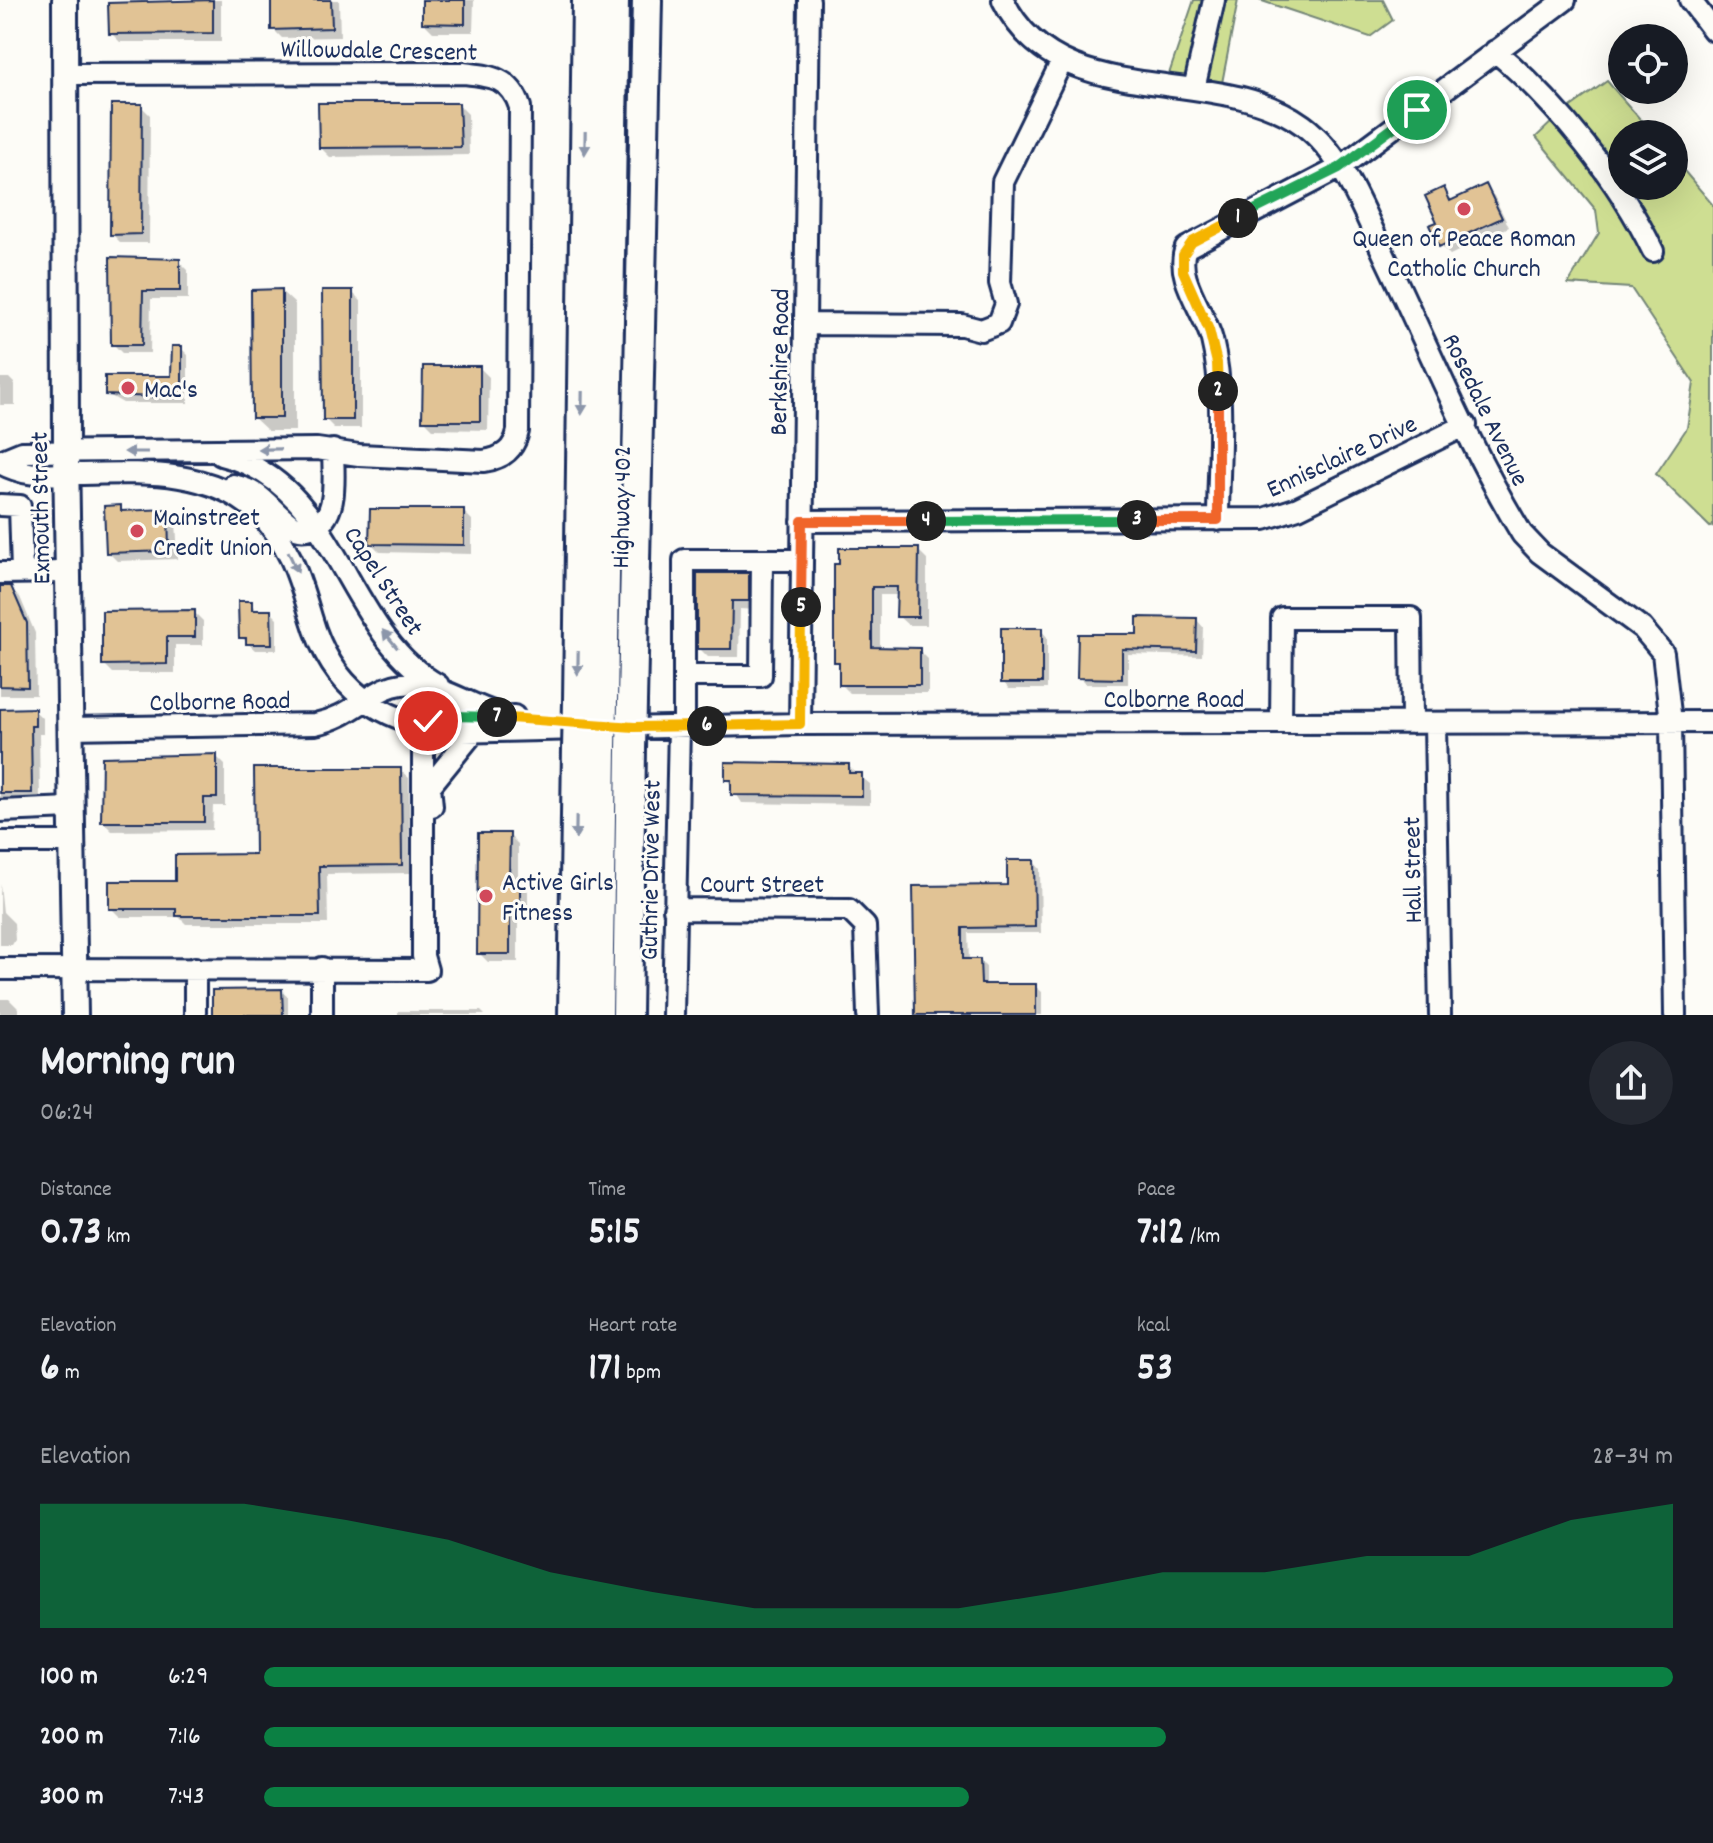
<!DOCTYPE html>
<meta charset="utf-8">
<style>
:root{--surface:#171b24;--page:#242831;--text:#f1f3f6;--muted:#9ea1a6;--accent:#0b8043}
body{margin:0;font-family:Dekko,sans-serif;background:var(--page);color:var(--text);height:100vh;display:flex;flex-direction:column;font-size:30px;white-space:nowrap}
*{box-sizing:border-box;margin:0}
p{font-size:26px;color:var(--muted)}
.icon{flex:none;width:44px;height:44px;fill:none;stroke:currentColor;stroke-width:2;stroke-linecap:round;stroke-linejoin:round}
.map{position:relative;height:1015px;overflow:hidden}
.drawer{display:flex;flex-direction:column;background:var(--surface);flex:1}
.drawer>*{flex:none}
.controls{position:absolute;left:1608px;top:24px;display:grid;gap:16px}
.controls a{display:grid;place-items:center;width:80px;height:80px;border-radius:50%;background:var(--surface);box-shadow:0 8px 32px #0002;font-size:40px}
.pin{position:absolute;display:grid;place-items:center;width:68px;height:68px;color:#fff;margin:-34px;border:4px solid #fff;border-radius:50%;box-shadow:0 2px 8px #0007}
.km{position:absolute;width:40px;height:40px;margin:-20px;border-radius:50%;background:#222;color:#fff;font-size:22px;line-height:40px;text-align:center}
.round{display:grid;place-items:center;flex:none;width:84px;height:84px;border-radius:42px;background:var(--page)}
.head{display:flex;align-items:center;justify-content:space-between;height:136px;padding:0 40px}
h1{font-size:44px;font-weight:700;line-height:60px}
.figures{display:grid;grid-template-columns:repeat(3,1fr);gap:12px;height:136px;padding:8px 40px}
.figures div{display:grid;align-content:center}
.figures b{font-size:40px;font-weight:700}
.figures small{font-size:22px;font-weight:400}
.figures p{font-size:22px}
.chart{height:224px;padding:16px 40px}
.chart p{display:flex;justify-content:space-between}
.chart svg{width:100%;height:144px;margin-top:8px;fill:var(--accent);opacity:.7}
ul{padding:0 40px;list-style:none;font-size:26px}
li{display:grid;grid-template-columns:128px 96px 1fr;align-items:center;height:60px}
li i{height:20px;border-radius:10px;background:var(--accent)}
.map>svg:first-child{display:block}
.green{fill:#cede92;stroke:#748678;stroke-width:2}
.shadow{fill:#0003}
.building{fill:#e1c395;stroke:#1b2f5e;stroke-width:2}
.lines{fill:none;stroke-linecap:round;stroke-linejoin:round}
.minor-casing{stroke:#1b2f5e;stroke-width:26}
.major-casing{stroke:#1b2f5e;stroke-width:30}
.highway-casing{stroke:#1b2f5e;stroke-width:34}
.minor{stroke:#fdfcf7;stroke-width:20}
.major{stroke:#fdfcf7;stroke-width:24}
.highway{stroke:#fdfcf7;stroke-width:28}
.highway-bridge-casing{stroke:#1b2f5e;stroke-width:34;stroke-linecap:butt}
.highway-bridge{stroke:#fdfcf7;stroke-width:28}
.oneway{fill:#8c96aa}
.split-1-casing{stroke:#fff;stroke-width:16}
.split-2-casing{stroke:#fff;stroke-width:16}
.split-3-casing{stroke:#fff;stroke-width:16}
.split-4-casing{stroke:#fff;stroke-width:16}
.split-5-casing{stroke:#fff;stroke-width:16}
.split-6-casing{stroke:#fff;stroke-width:16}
.split-7-casing{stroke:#fff;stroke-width:16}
.split-8-casing{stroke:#fff;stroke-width:16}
.split-1{stroke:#22a559;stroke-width:10}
.split-2{stroke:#f5b400;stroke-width:10}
.split-3{stroke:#f0652b;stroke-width:10}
.split-4{stroke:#22a559;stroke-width:10}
.split-5{stroke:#f0652b;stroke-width:10}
.split-6{stroke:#f5b400;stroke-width:10}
.split-7{stroke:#f5b400;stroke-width:10}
.split-8{stroke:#22a559;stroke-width:10}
.poi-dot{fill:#d1495b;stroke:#fdfcf7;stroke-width:3}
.labels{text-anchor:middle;stroke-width:6;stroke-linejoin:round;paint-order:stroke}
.street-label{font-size:26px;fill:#1b2f5e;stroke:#fdfcf7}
.poi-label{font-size:26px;fill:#1b2f5e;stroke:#fdfcf7;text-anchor:start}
</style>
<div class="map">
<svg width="1713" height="1015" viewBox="0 0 1713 1015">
<rect width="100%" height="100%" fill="#fdfcf7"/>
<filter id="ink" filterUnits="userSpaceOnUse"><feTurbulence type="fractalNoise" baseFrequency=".0125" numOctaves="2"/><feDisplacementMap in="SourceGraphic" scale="16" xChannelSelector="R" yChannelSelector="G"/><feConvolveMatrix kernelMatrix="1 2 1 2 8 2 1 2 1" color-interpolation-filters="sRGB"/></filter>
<g filter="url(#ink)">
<path class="green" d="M 1194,0 L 1238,0 L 1222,83 L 1169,74 Z
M 1259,0 L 1383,0 L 1393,20 L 1370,37 Z
M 1607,81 L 1653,134 L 1622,134 L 1622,186 L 1674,186 L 1674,159 L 1713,205 L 1713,526 L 1710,527 L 1656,474 L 1687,428 L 1694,383 L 1631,288 L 1568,284 L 1599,233 L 1596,210 L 1536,137 L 1558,116 Z"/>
<path class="shadow" d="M 183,0 L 221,0 L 221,42 L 120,42 L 111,33 Z
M 273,0 L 339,0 L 340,37 L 282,38 L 273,29 Z
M 424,0 L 474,0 L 473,32 L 433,32 L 424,23 Z
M 459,105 L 468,114 L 469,155 L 330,157 L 321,148 Z
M 141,106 L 150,115 L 149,243 L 121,243 L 112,234 Z
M 1485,187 L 1494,196 L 1509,227 L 1450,255 L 1441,246 L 1443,189 L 1454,202 Z
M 112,259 L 179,261 L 188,270 L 188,299 L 151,299 L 150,353 L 122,353 L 113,344 Z
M 281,291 L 295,304 L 295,431 L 268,431 L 254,418 Z
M 352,292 L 361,301 L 361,428 L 334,428 L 325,419 Z
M 181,348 L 188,355 L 188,403 L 123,403 L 107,394 L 173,378 Z
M 480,368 L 489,377 L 488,430 L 433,429 L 424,420 Z
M 0,378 L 9,378 L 15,384 L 15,405 L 0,405 Z
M 120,507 L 126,513 L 167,511 L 176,520 L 178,559 L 117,561 L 108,552 Z
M 463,511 L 472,520 L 472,554 L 380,552 L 371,543 Z
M 918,550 L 927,559 L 927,625 L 908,625 L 898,616 L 899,595 L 880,595 L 880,649 L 919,650 L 928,659 L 928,693 L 850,693 L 841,684 L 841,666 L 836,661 L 836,566 Z
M 748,575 L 757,584 L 757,610 L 740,609 L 739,657 L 708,657 L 699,648 Z
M 0,587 L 10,588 L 20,597 L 35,633 L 36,695 L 0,695 Z
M 251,603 L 257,612 L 271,612 L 277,618 L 277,650 L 255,650 L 241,637 Z
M 194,612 L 203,621 L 203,645 L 175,645 L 175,673 L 113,673 L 104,664 Z
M 1197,620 L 1203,627 L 1202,656 L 1128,654 L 1128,684 L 1086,684 L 1079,677 L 1139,636 Z
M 1041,630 L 1047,637 L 1047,689 L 1009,689 L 1003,682 Z
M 34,710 L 43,719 L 43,734 L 39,734 L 40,801 L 0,801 L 0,711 Z
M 216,756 L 225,765 L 225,806 L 213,806 L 212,830 L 112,831 L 103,822 Z
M 848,766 L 870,784 L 870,805 L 742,803 L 727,779 Z
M 400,770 L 409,778 L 410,873 L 327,874 L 328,924 L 186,924 L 179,917 L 120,917 L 111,908 L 257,856 Z
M 509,835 L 518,844 L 518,881 L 528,891 L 528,916 L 518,916 L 518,962 L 488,962 L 479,953 Z
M 1034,862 L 1040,869 L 1041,933 L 968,933 L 969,961 L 980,961 L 986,967 L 986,986 L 1035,986 L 1042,992 L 1042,1015 L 917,1015 L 915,888 L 1009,887 Z
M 0,884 L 3,912 L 14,923 L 15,940 L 12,945 L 0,945 Z
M 281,991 L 288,997 L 288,1015 L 214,1015 Z
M 0,999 L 9,999 L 18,1008 L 18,1015 L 0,1015 Z
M 398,1011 L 481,1011 L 485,1015 L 398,1015 Z"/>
<path class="building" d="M 213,0 L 213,33 L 109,34 L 108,3 Z
M 271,0 L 331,0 L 332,28 L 271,30 Z
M 422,0 L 465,0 L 465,24 L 422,23 Z
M 318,103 L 459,103 L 461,147 L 319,148 Z
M 111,104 L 142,104 L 141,234 L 110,235 Z
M 1486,184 L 1502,218 L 1439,247 L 1429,225 L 1437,222 L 1425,196 L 1444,187 L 1450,201 Z
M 110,257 L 180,259 L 180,291 L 143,291 L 142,345 L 111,345 Z
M 282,289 L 282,418 L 252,418 L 251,290 Z
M 322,290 L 353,290 L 353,420 L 323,420 Z
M 172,346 L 182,346 L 182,398 L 105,395 L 105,376 L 171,376 Z
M 423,366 L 480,366 L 480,421 L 422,421 Z
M 121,505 L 121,511 L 168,509 L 169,551 L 106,553 L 104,506 Z
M 370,509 L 464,509 L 464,545 L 369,544 Z
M 839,548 L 919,548 L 918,617 L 896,617 L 897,587 L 872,587 L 872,647 L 920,648 L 920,685 L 839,685 L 839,662 L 834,662 L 834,564 L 839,564 Z
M 697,573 L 749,573 L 749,601 L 732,601 L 731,649 L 697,649 Z
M 0,586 L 11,586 L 27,623 L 28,687 L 0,686 Z
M 238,601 L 252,601 L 252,610 L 271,610 L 272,644 L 246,644 L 246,638 L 239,638 Z
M 195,610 L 195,637 L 167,637 L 167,664 L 102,665 L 102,611 Z
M 1137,617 L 1197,618 L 1196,651 L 1122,649 L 1122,679 L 1077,678 L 1078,634 L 1137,634 Z
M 1001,628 L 1042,628 L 1042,683 L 1001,683 Z
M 35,708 L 35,726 L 31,726 L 32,793 L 0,793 L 0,709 Z
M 217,754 L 217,798 L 204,798 L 204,822 L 101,822 L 102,757 Z
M 725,762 L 849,764 L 849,773 L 862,773 L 862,796 L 731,795 L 731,780 L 725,780 Z
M 254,768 L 401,768 L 402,865 L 319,866 L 320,916 L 176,916 L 176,909 L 109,909 L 109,881 L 175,881 L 175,855 L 255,854 Z
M 478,833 L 510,833 L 509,880 L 520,880 L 520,908 L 510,908 L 510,954 L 477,954 Z
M 1007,860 L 1034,860 L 1035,927 L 963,928 L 963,959 L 980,959 L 981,984 L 1036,984 L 1036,1015 L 915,1015 L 913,886 L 1007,885 Z
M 282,989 L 283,1015 L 212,1015 L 212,990 Z"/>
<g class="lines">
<defs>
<path id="minor" d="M 1003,0 C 1059,116 1213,60 1303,125 C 1345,156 1366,218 1388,263 C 1431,353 1470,449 1522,534 L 1540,553 L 1642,628 L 1663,653 L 1671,722 L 1675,1015
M 1690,0 L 1713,30
M 1495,51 C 1556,102 1619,180 1653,251
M 1194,89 L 1214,0
M 805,324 L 962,325 L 981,330 L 999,323 L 1006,304 L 1000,283 L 1003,182 L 1062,61
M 221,455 C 340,483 343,632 438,685
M 0,461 L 22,452 L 317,449 L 359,455 L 484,461 C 503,458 514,450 518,431 L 520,107 C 511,78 491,76 464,73 L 65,74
M 0,463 C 29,478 45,474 76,474 C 138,473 207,467 256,511 C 289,540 299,577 311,617 C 332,690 379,720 451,732 L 800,724 L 1713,722
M 233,485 C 265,492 269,510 293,526 C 298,530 305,530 311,528 C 340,520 333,473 333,450
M 0,505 L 20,506 L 22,572
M 1218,520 C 1218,462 1226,397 1212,340 C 1205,312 1174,277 1186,248 L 1339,168 L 1565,0
M 802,521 L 1264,519 L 1298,508 L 1466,425
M 0,573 L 67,572
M 684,676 L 761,676 L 762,560
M 1281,723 L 1282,618 L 1411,618 L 1412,723
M 1435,723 L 1440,1015
M 800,724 L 809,0
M 684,727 L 684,560 L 802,560
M 69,728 L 315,724 C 341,719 355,706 377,693 C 419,667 456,701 496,713
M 432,806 L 430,786 L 473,733
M 0,811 L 71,808
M 0,842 L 72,842
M 674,909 L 849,910 L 865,926 L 868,1015
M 322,968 L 322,1015
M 0,969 L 427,970 L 423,956 L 423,728 C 435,709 492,718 514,716
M 195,1015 L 195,968
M 673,1015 L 679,726"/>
<path id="major" d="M 65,0 L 66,452 L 75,1015"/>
<path id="highway" d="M 578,701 L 587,0
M 632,702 L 647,0
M 603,703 L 614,0
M 573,1015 L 577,749
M 598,1015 L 602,748
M 627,1015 L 631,749"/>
</defs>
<use href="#minor" class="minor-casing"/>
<use href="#major" class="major-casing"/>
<use href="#highway" class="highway-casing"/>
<use href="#minor" class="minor"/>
<use href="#major" class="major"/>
<use href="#highway" class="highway"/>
<defs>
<path id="highway-bridge" d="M 602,748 L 603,703
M 577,749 L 578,701
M 631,749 L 632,702"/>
</defs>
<use href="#highway-bridge" class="highway-bridge-casing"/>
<use href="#highway-bridge" class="highway-bridge"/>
</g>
<defs><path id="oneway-solid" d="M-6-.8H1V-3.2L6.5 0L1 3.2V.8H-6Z" transform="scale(2)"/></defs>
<g class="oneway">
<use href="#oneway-solid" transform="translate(585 143) rotate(91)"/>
<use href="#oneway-solid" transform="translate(582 403) rotate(91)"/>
<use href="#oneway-solid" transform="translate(269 449) rotate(179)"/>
<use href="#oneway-solid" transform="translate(136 452) rotate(180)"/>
<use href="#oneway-solid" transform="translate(293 562) rotate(65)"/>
<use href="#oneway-solid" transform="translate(390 639) rotate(-129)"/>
<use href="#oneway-solid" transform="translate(578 663) rotate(91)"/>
<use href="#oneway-solid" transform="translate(576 827) rotate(91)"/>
</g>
</g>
<g class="lines" filter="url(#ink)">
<defs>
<path id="split-1" d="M 1238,218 L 1339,168 L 1417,110"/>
<path id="split-2" d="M 1218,391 L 1217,363 L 1209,330 L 1183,271 L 1183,255 L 1192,242 L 1238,218"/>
<path id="split-3" d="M 1137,520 L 1218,520 L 1218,391"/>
<path id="split-4" d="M 926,521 L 1137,520"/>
<path id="split-5" d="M 801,607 L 802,521 L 926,521"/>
<path id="split-6" d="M 707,726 L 800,724 L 801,607"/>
<path id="split-7" d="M 497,717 L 634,727 L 707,726"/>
<path id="split-8" d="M 428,721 L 450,716 L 497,717"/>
</defs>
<use href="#split-1" class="split-1-casing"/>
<use href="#split-2" class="split-2-casing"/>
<use href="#split-3" class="split-3-casing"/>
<use href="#split-4" class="split-4-casing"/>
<use href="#split-5" class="split-5-casing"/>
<use href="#split-6" class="split-6-casing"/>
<use href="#split-7" class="split-7-casing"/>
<use href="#split-8" class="split-8-casing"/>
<use href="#split-1" class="split-1"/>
<use href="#split-2" class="split-2"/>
<use href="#split-3" class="split-3"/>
<use href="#split-4" class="split-4"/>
<use href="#split-5" class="split-5"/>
<use href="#split-6" class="split-6"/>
<use href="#split-7" class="split-7"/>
<use href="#split-8" class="split-8"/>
</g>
<g class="poi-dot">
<circle cx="1464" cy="209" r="8"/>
<circle cx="128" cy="388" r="8"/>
<circle cx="137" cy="531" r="8"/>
<circle cx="486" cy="896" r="8"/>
</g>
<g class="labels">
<g class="street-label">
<text transform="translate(379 49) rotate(1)" y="9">Willowdale Crescent</text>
<text transform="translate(778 362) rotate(-89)" y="9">Berkshire Road</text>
<text transform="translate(1487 409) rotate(64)" y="9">Rosedale Avenue</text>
<text transform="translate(1341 455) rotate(-25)" y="9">Ennisclaire Drive</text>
<text transform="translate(620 507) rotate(-89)" y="9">Highway 402</text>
<text transform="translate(39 508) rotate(-91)" y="9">Exmouth Street</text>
<text transform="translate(385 580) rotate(57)" y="9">Capel Street</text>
<text x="1174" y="707">Colborne Road</text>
<text transform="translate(220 700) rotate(-1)" y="9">Colborne Road</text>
<text transform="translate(649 870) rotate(-89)" y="9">Guthrie Drive West</text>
<text transform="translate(1411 870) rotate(-91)" y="9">Hall Street</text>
<text x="762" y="892">Court Street</text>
</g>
<g class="poi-label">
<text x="1464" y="246" text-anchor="middle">Queen of Peace Roman<tspan x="1464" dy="30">Catholic Church</tspan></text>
<text x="144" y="397">Mac's</text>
<text x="153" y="525">Mainstreet<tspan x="153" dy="30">Credit Union</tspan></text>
<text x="502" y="890">Active Girls<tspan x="502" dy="30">Fitness</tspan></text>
</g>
</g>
</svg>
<div class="controls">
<a><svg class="icon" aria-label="locate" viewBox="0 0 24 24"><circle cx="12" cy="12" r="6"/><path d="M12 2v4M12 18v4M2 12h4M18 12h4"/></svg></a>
<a><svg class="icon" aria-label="layers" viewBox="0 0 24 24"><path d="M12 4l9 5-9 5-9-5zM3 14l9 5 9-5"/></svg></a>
</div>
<div class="pin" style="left:1417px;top:110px;background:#1e9e55"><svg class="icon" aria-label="arrive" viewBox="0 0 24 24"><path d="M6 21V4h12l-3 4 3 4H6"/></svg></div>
<div class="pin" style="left:428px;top:721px;background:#d93025"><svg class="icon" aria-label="check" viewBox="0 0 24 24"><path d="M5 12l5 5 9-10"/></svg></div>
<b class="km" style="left:1238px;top:218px">1</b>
<b class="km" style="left:1218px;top:391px">2</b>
<b class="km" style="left:1137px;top:520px">3</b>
<b class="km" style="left:926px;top:521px">4</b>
<b class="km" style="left:801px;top:607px">5</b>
<b class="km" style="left:707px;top:726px">6</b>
<b class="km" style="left:497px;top:717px">7</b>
</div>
<section class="drawer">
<div class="head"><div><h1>Morning run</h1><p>06:24</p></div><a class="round"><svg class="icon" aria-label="share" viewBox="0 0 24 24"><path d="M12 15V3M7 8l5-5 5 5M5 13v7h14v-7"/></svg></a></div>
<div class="figures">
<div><p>Distance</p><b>0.73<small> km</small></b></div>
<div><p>Time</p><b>5:15</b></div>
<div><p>Pace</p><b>7:12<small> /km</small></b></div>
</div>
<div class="figures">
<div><p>Elevation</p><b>6<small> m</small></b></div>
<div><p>Heart rate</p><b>171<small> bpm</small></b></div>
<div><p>kcal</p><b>53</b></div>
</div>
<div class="chart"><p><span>Elevation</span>28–34 m</p>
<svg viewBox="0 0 160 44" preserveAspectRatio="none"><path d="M0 44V6L10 6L20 6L30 11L40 17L50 27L60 33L70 38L80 38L90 38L100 33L110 27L120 27L130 22L140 22L150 11L160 6V44z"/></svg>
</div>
<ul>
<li><b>100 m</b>6:29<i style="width:100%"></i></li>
<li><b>200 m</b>7:16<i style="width:64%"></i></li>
<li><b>300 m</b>7:43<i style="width:50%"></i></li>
</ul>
</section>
